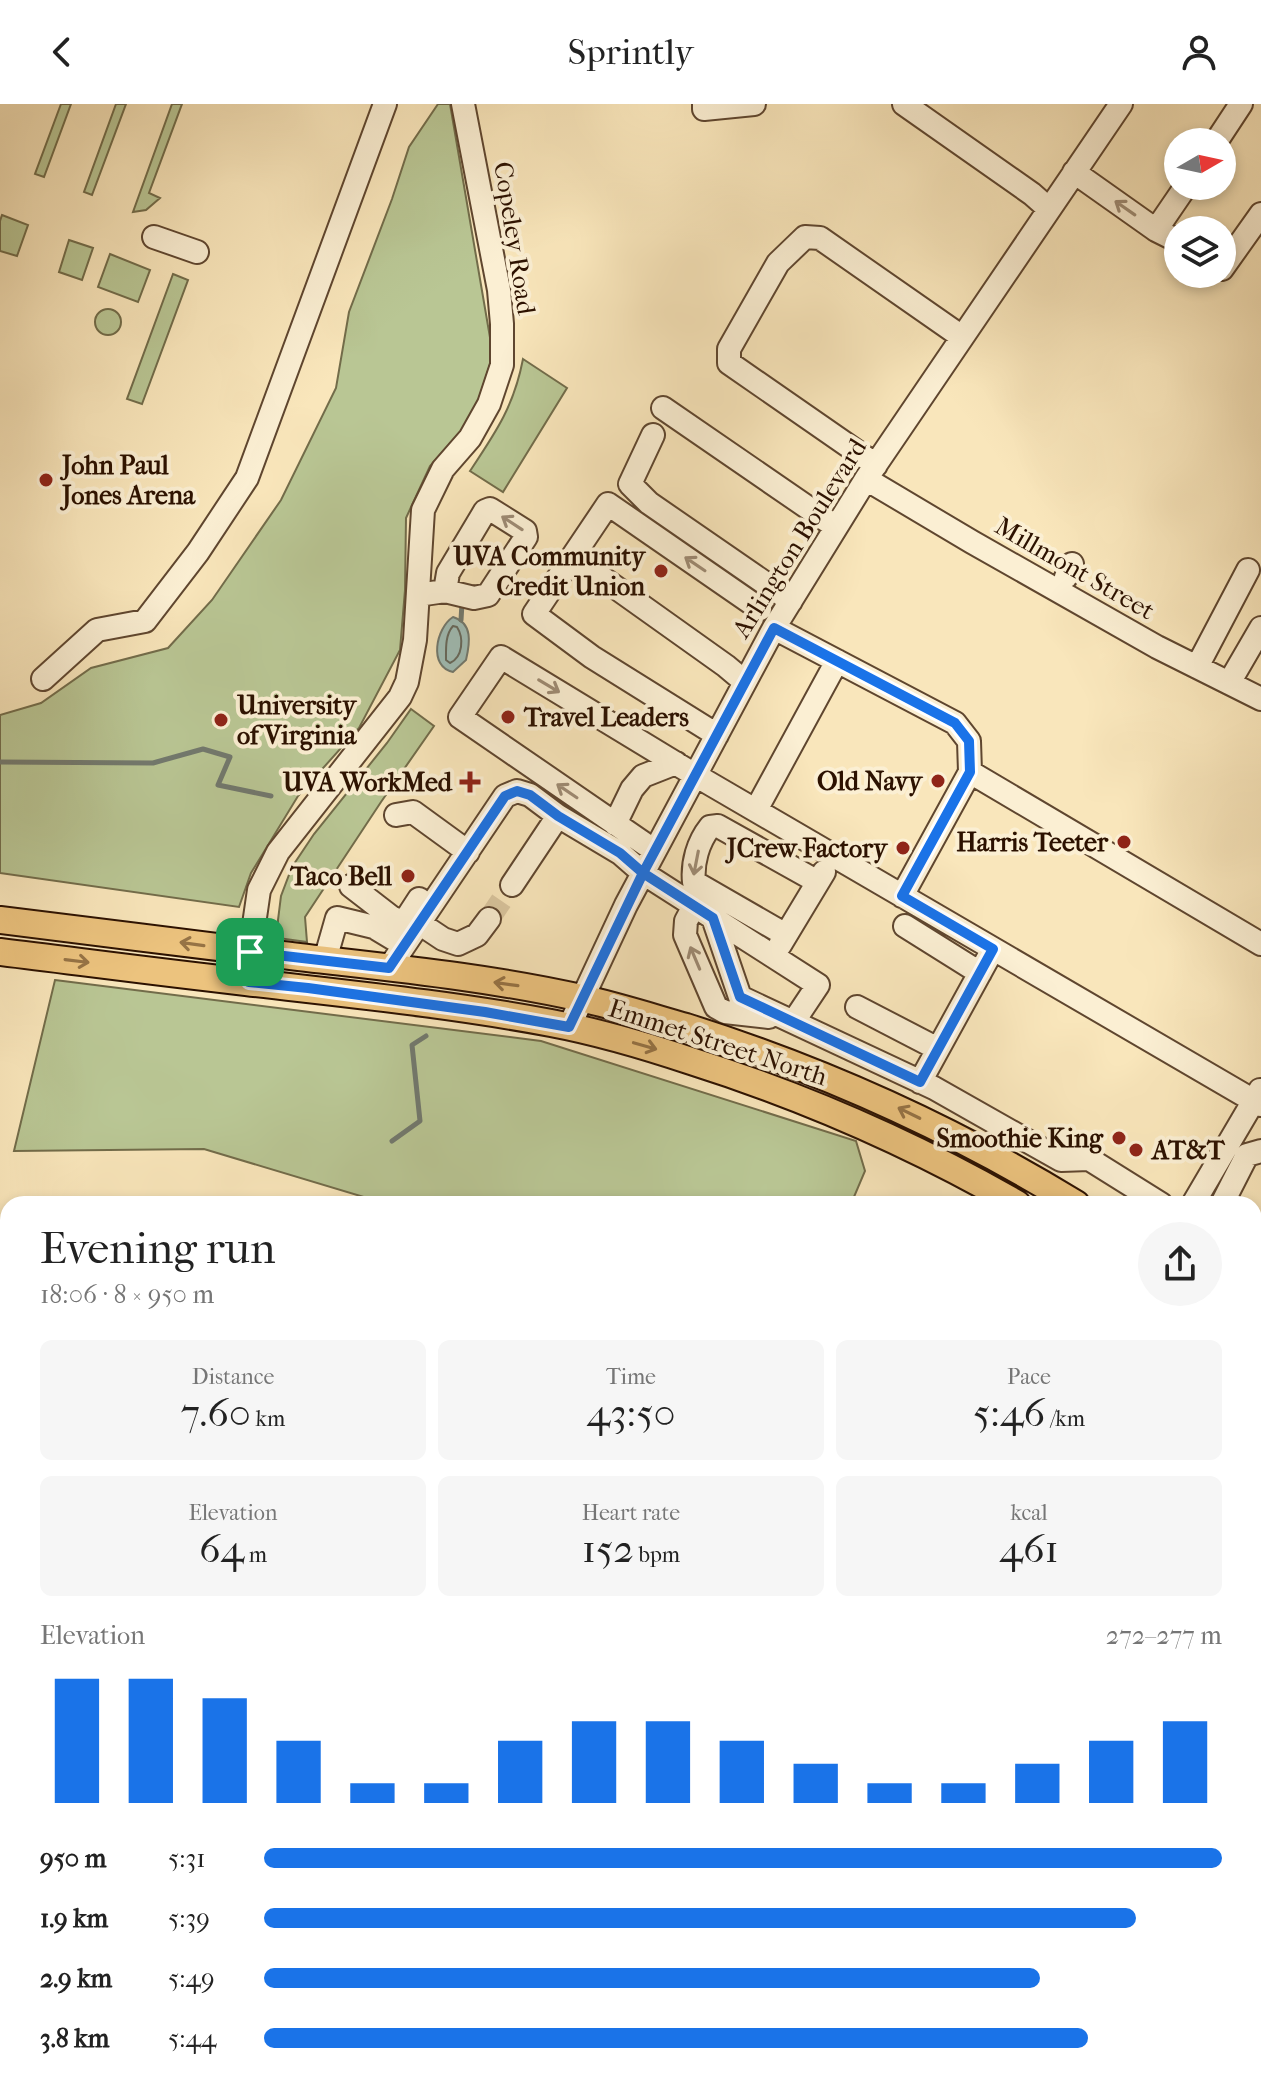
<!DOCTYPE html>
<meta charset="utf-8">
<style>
:root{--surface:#fff;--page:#f6f6f6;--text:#222;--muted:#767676;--accent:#1a73e8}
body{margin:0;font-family:"IM FELL French Canon",serif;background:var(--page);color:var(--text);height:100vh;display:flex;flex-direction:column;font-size:30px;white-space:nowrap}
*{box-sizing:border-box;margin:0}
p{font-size:26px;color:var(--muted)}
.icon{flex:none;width:44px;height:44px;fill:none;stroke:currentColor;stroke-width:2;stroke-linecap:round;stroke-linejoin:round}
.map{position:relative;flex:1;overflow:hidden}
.sheet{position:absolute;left:0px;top:1092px;width:1262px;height:890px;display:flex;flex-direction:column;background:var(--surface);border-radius:24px 24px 0 0;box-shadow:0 4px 12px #0003}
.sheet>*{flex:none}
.needle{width:52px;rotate:81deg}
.fabs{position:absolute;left:1164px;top:24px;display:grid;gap:16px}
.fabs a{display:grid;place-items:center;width:72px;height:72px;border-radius:50%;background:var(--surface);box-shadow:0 4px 12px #0003;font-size:40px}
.pin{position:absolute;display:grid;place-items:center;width:68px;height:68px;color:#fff;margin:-34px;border-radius:16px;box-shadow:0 4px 12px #0006}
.round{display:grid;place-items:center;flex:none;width:84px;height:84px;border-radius:42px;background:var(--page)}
.summary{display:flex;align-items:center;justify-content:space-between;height:136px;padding:0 40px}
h1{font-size:44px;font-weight:600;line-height:60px}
.metrics{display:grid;grid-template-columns:repeat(3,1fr);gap:12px;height:136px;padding:8px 40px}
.metrics div{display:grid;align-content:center;border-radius:12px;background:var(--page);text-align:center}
.metrics b{font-size:40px;font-weight:600}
.metrics small{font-size:22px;font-weight:400}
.metrics p{font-size:22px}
.chart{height:224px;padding:16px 40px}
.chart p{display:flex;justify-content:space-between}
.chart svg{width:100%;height:144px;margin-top:8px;stroke:var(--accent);stroke-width:6}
ul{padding:0 40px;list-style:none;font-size:26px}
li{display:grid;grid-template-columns:128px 96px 1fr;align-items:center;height:60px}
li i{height:20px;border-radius:10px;background:var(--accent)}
header{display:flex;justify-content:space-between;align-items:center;height:104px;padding:0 40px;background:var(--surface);font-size:36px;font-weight:600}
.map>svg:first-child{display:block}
.green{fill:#b9c694;stroke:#726c4a;stroke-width:2}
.water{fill:#a0beb7;stroke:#72796e;stroke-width:2}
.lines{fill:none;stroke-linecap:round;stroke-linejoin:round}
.shore{stroke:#66685c;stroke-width:2}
.stream{stroke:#72796e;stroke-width:5}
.minor-tunnel{stroke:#dac69f;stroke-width:22;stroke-dasharray:22 11;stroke-linecap:butt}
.minor-casing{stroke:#5f462f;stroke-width:26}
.major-casing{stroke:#2c1100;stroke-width:30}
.minor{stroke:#fbefd3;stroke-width:22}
.major{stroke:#ecc37e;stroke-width:26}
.oneway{stroke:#9e8b74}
.oneway2{stroke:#967345}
.route-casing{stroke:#fff;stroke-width:16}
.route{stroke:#1a73e8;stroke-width:10}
.poi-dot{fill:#8f2418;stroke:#fbefd3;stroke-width:3}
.labels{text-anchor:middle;stroke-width:8;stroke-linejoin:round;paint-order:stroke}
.street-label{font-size:26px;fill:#2c1100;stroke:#fbefd3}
.poi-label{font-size:26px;font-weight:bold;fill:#2c1100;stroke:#fbefd3;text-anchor:end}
</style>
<header><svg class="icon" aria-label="back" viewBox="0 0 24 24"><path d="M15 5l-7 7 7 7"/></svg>Sprintly<svg class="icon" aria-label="person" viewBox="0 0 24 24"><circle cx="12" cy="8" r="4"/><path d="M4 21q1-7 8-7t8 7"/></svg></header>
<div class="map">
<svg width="1261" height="1981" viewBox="0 0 1261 1981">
<rect width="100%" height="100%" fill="#f9e6bb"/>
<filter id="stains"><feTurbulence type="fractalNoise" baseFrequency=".0025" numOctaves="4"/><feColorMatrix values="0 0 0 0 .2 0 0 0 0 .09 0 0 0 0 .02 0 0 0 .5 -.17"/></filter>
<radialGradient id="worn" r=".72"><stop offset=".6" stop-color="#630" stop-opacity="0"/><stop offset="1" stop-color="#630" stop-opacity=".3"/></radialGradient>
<path class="green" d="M 61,0 L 71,0 L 44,73 L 35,70 Z
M 116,0 L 126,0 L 92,91 L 84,88 Z
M 172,0 L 182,0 L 149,89 L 160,94 L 146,106 L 133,108 Z
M 438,0 L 450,0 L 493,251 L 472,316 L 430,362 L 406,414 L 405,486 L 400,546 L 359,624 L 298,692 L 251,769 L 239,803 L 0,769 L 0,611 L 41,599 L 91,564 L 168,544 L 212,496 L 281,396 L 336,284 L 349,208 L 392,95 L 409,43 Z
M 2,111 L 28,121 L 17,152 L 0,147 L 0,117 Z
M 69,136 L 93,144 L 82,176 L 59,168 Z
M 110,150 L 150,166 L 138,198 L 98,183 Z
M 173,170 L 188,176 L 142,300 L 127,295 Z
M95 218a13 13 0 1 1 26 0a13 13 0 1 1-26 0Z
M 523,255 L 567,284 L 503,388 L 470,367 C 496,328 514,302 523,255 Z
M 411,605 L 434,622 L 381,698 L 305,813 L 307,838 L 278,834 L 278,816 L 281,792 L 292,763 L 314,730 L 387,639 Z
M 55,876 L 541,937 L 856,1037 L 865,1067 L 851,1100 L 387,1100 L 204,1045 L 14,1047 Z"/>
<path class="water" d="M 453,513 C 473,519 470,539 466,556 L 453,568 C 428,563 436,524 453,513 Z"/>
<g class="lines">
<path class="shore" d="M 453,522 L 457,523 C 464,534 463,553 450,559 L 446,556 C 446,545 445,531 453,522 Z"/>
<path class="stream" d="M 461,516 L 462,499
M 0,658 L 153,659 L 203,645 L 230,653 L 218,681 L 271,692
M 392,1037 L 420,1017 L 412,941 L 426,932"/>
<path class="minor-tunnel" d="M 489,815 L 512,781"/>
<defs>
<path id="minor" d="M 704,0 L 704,5 L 754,0
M 904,0 L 1032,90 L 1049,105
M 1216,38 L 1241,0
M 1074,68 L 1156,126 L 1178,137
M 1156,126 L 1186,82
M 154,133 L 197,148
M 1222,165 L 1261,110
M 663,304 L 836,423
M 653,331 L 630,380 L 649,399 L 791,497
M 876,361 L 729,259 L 729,245 L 778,159 L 805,133 L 820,134 L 962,233
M 866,375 L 972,438 L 1157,543 L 1261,595
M 573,453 L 726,562 L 745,578
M 1066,473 L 1072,460
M 418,491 L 445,487 L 474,494 L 488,491 L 526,433 L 525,427 L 490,405 L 485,407 L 448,469 L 445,487
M 774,524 L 955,619 L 969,637 L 970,668 L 902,792
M 1197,563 L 1248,466
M 43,575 L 97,526 L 145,517 L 198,448 L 247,374 L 385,0
M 1229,579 L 1261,524
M 717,631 L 592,553 L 534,510 L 608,400 L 760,505
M 970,668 L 1261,840
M 756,706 L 837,557
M 396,711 L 413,708 L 468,748
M 615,720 L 632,685 L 643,672 L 676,659
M 655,747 L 460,613 L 501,553 L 695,671 L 1261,1001
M 512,781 L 558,712
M 351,782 L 395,816 L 406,815 L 419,795
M 694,802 L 686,817 L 685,831 L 716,903 L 725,908 L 769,913
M 713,814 L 740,893 L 934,984 L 1061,1056 L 1089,1055 L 1161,1100
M 419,819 L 443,835 L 458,840 L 477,831 L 489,815
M 905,822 L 980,869
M 786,831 L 694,778 C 692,759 698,738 710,723 L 718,722 L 818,778
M 780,841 L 824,768
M 325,856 L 337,814 L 374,823 L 404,841
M 389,864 L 505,692 L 517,687 L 530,691 L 558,712 L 620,749 L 643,769 L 818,881 L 794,917
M 249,878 L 250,848 L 259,786 L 278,748 L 400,593 L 407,578 L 415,536 L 423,406 L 443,365 L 470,334 L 489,300 L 502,261 L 502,220 L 499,186 L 463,0
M 857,903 L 938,945
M 569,923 L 626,801 L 774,524 L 866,375 L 1121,0
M 920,978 L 993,845
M 1193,1100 L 1260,986
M 1222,1100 L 1247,1051 L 1261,1047
M 1254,1166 L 1261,1170
M 0,1382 L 8,1375
M 1254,1584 L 1261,1576
M 0,1768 L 8,1751
M 0,1908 L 8,1912
M 125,1974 L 138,1981
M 181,1981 L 184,1974
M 511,1981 L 513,1974
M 844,1981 L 852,1974"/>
<path id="major" d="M 0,816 C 94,827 188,840 282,851 C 382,863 483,872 581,894 C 616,902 651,913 686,923 C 823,966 953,1025 1076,1100
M 0,848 C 82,858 164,869 246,878 C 348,890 450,900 551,919 C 599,928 646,942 691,957 C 805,993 914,1041 1017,1100
M 1254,1209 L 1261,1214
M 1254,1245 L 1261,1250"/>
</defs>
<use href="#minor" class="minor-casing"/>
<use href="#major" class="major-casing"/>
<use href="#minor" class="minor"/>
<use href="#major" class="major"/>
</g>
<defs><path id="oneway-shaft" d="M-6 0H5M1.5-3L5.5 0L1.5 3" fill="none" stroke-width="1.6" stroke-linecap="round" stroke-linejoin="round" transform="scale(2)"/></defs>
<g class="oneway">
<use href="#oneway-shaft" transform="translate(1125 104) rotate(-145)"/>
<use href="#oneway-shaft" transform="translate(512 419) rotate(-147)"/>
<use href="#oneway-shaft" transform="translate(695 460) rotate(-146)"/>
<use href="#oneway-shaft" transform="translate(549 582) rotate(31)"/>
<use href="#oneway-shaft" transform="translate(567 687) rotate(-146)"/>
<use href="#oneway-shaft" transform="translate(696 759) rotate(101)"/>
<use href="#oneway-shaft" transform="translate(695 854) rotate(-113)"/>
</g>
<g class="oneway2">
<use href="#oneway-shaft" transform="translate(192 840) rotate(-172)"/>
<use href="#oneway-shaft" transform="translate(77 857) rotate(7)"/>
<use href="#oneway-shaft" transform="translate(506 880) rotate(-172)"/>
<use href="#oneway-shaft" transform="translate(645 942) rotate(16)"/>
<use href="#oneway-shaft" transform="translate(909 1009) rotate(-154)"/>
</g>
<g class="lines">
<defs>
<path id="route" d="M 250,848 L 249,878 L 308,884 L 485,908 L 569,923 L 643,769 L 713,814 L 740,893 L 920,978 L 993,845 L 902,792 L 970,668 L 969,637 L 955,619 L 774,524 L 643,769 L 620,749 L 558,712 L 530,691 L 517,687 L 505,692 L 389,864 L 250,848"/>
</defs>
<use href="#route" class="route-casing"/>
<use href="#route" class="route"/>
</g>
<g class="poi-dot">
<circle cx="46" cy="376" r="8"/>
<circle cx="661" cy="467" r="8"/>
<circle cx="508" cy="613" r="8"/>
<circle cx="221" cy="616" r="8"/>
<circle cx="938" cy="677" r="8"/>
<path d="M466 666h8v8h8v8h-8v8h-8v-8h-8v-8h8z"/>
<circle cx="1124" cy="738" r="8"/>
<circle cx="903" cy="744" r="8"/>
<circle cx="408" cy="772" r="8"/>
<circle cx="1119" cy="1034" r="8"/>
<circle cx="1136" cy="1046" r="8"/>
</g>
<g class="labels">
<g class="street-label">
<text transform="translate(515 134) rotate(81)" y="9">Copeley Road</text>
<text transform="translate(799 434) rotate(-58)" y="9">Arlington Boulevard</text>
<text transform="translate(1075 464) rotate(30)" y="9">Millmont Street</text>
<text transform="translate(718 938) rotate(18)" y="9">Emmet Street North</text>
</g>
<g class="poi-label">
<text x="62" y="370" text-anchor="start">John Paul<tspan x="62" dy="30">Jones Arena</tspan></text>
<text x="645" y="461">UVA Community<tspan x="645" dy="30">Credit Union</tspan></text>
<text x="237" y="610" text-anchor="start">University<tspan x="237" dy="30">of Virginia</tspan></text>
<text x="524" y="622" text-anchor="start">Travel Leaders</text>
<text x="922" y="686">Old Navy</text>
<text x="452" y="687">UVA WorkMed</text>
<text x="1108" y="747">Harris Teeter</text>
<text x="887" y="753">JCrew Factory</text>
<text x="392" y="781">Taco Bell</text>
<text x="1103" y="1043">Smoothie King</text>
<text x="1152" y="1055" text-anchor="start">AT&amp;T</text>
</g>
</g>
<rect width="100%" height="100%" filter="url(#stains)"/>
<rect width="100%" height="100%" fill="url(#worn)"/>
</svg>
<div class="fabs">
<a><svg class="needle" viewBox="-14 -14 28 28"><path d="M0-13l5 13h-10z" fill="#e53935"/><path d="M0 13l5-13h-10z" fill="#767676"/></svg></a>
<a><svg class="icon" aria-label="layers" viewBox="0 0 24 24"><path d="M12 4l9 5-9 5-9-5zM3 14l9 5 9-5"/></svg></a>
</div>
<div class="pin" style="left:250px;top:848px;background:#1e9e55"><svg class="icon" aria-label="arrive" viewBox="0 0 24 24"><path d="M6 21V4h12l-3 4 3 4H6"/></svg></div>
<section class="sheet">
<div class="summary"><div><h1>Evening run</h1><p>18:06 · 8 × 950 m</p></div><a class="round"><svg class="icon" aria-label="share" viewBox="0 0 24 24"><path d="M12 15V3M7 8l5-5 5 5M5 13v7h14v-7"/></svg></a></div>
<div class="metrics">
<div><p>Distance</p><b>7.60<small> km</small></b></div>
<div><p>Time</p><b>43:50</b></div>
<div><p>Pace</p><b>5:46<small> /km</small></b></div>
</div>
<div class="metrics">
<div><p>Elevation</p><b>64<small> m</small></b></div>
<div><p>Heart rate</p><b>152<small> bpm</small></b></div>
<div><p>kcal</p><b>461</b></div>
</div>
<div class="chart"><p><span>Elevation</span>272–277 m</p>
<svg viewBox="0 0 160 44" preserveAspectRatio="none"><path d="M5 44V6M15 44V6M25 44V12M35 44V25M45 44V38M55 44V38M65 44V25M75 44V19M85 44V19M95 44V25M105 44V32M115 44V38M125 44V38M135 44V32M145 44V25M155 44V19"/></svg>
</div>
<ul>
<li><b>950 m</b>5:31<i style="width:100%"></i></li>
<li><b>1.9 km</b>5:39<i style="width:91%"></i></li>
<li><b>2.9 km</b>5:49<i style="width:81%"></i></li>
<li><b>3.8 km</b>5:44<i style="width:86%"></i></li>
</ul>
</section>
</div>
